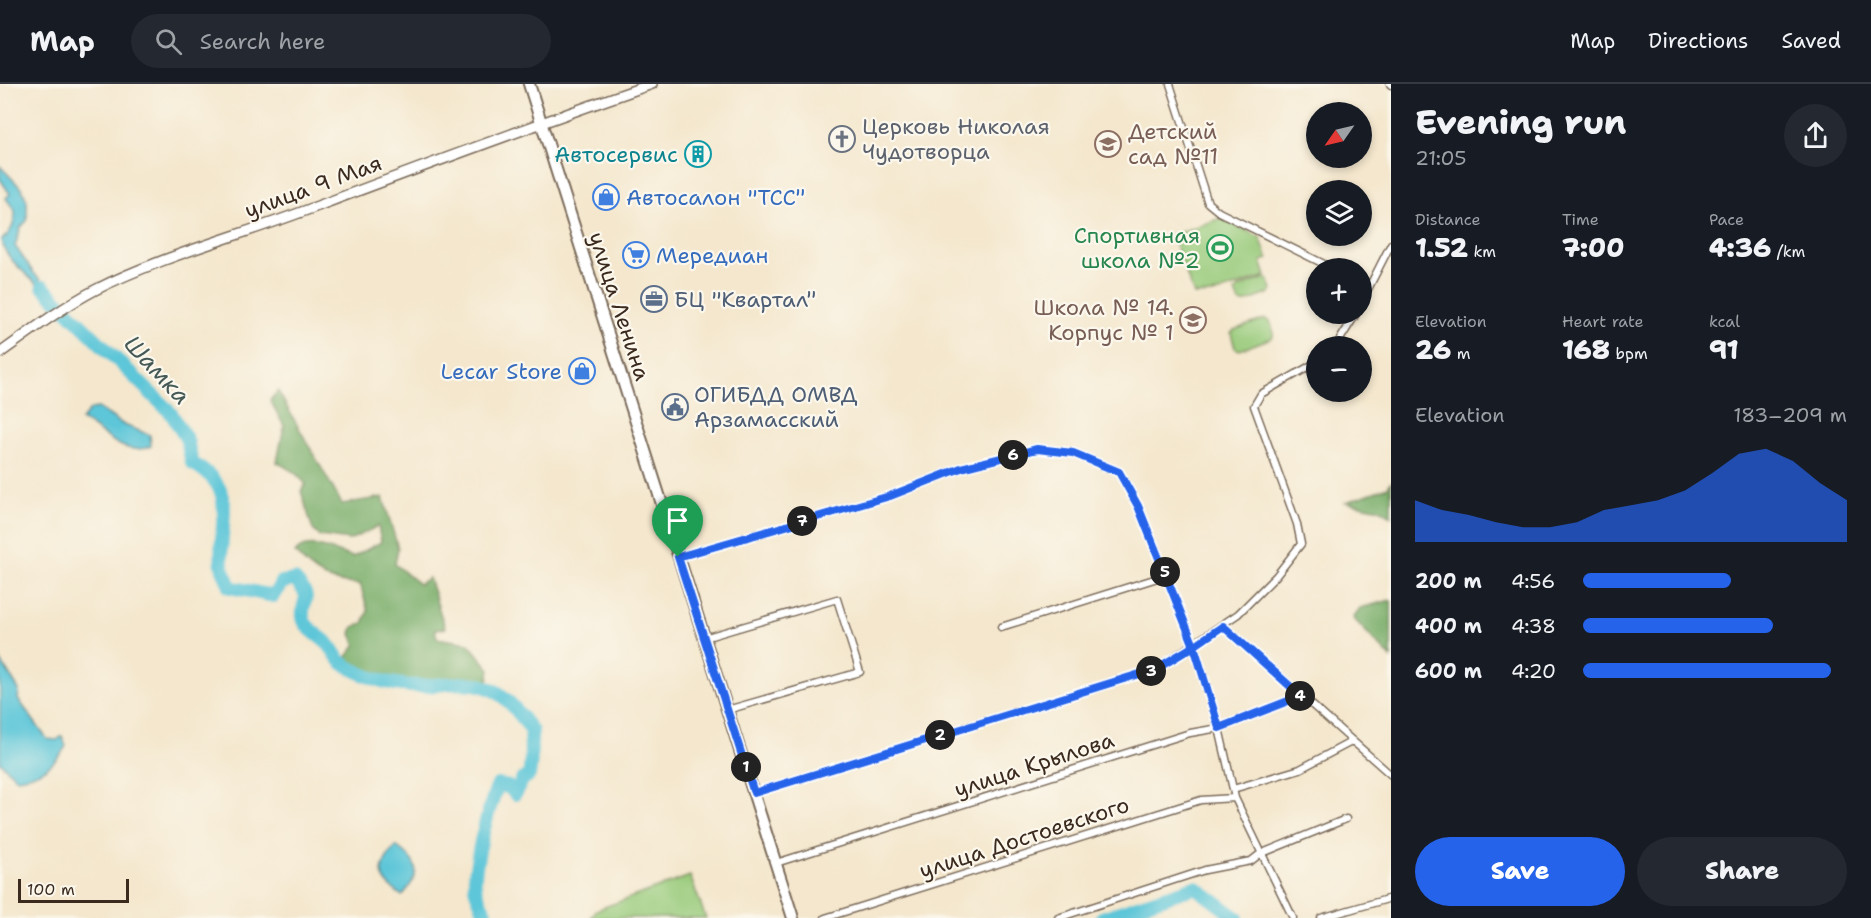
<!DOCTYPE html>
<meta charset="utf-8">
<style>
:root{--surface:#171b24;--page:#242831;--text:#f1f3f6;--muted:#9ea1a6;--line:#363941;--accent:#2563eb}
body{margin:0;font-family:"Shantell Sans",sans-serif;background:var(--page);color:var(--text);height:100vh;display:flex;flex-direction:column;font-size:22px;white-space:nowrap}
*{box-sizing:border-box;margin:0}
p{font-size:20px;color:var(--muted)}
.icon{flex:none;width:33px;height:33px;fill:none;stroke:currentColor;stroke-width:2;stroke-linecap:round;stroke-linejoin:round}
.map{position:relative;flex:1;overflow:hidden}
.side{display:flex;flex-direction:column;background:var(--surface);width:480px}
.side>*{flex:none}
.needle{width:39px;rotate:236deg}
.controls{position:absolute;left:1306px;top:18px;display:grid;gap:12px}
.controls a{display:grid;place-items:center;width:66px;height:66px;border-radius:50%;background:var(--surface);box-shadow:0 3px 9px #0003;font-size:30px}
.scale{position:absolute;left:18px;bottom:15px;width:111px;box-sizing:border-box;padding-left:6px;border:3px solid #3b2a1e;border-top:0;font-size:16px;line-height:21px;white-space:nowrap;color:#3b2a1e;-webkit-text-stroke:4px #fbf7ec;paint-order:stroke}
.pin{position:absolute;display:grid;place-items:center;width:51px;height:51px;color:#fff;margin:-62px -26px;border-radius:50% 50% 50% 0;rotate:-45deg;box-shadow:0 0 6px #0007}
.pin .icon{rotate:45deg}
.km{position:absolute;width:30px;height:30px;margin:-15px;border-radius:50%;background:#222;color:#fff;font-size:16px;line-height:30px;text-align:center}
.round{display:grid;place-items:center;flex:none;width:63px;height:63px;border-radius:32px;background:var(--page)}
.headline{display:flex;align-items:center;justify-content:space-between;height:102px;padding:0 24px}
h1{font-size:33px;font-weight:800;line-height:45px}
.stats{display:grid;grid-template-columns:repeat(3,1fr);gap:9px;height:102px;padding:6px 24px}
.stats div{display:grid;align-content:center}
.stats b{font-size:26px;font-weight:800}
.stats small{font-size:16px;font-weight:400}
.stats p{font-size:16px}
.chart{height:168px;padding:12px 24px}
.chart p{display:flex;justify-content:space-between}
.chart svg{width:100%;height:108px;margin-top:6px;fill:var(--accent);opacity:.7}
.cta{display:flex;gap:12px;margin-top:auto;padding:12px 24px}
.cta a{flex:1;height:69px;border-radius:36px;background:var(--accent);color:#fff;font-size:24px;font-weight:800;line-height:69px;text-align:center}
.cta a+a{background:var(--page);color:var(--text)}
ul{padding:0 24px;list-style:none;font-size:20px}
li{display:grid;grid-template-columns:96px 72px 1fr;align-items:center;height:45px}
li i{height:15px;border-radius:8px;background:var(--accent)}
header{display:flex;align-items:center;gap:36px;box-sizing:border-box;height:84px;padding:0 30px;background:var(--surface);border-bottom:2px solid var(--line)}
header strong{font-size:28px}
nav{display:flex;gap:33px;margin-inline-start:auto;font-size:21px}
.search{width:420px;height:54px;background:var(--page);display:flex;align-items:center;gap:15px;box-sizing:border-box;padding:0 21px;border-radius:33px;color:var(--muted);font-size:22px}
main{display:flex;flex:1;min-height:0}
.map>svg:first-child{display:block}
.green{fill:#98ca7a;stroke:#6a7a4c;stroke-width:1.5}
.forest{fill:#7aae6a;stroke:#5a6c44;stroke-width:1.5}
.water{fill:#5dc6d8;stroke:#4c787b;stroke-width:1.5}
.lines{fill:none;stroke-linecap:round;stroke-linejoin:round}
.river{stroke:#5dc6d8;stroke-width:14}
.street-casing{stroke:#7c6c5b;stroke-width:9}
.secondary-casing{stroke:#7c6c5b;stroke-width:12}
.primary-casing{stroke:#7c6c5b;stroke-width:14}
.street{stroke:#fff;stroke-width:6}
.secondary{stroke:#fff;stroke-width:9}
.primary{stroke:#fff;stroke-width:10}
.route-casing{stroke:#fff;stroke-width:12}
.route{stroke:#2563eb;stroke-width:8}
.labels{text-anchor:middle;stroke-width:4.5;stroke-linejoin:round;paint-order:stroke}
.worship-label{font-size:22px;fill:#5b616d;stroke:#fbf7ec;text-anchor:start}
.education-label{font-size:22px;fill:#785e54;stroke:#fbf7ec;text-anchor:start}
.culture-label{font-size:22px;fill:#0d838f;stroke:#fbf7ec;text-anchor:end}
.street-label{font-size:22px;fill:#3b2a1e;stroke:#fbf7ec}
.shop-label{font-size:22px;fill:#366cbe;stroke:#fbf7ec;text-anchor:start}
.leisure-label{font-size:22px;fill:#27864d;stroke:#fbf7ec;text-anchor:end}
.service-label{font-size:22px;fill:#4e5e75;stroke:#fbf7ec;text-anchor:start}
.water-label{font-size:24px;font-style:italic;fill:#455956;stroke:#fbf7ec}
</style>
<header>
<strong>Map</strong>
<div class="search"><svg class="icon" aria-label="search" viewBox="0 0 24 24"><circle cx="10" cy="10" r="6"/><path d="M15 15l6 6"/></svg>Search here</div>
<nav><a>Map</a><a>Directions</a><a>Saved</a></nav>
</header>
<main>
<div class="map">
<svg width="1391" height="834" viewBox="0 0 1391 834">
<rect width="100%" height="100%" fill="#fbf7ec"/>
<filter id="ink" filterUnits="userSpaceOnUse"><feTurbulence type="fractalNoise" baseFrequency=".0167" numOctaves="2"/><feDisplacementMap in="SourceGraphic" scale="12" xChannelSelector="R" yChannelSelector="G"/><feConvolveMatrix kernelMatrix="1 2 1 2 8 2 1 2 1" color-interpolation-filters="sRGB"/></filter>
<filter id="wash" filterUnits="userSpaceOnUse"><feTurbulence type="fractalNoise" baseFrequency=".008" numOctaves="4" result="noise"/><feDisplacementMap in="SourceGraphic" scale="24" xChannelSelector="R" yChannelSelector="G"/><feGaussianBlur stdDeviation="1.35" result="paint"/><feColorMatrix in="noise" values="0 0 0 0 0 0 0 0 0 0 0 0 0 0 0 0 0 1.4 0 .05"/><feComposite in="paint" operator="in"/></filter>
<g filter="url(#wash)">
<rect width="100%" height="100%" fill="#f4e7cd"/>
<path class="green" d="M 1221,134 L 1260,153 L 1268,175 L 1261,177 L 1266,192 L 1213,210 L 1194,211 L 1172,151 Z
M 1265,194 L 1268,195 L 1272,205 L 1270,209 L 1244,219 L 1239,218 L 1235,208 L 1238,204 Z
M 1265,235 L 1270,237 L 1274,249 L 1272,254 L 1240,266 L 1235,264 L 1231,250 L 1234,246 Z
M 690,792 L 706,834 L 591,834 L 596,826 Z"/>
<path class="forest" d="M 278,307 L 342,420 L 383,413 L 398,464 L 395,480 L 419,500 L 429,494 L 445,544 L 435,546 L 437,554 L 468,559 L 490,585 L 487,603 L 458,599 L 404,602 L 362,590 L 342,579 L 356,561 L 351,550 L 353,543 L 363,539 L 368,527 L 360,500 C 331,500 315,491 295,469 C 307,452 336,469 353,473 L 381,458 L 378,442 L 350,456 L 320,452 L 313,446 L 301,407 L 306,400 L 294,388 L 277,378 L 284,342 L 270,316 Z
M 1391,397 L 1391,432 L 1380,425 L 1346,418 L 1388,403 Z
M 1391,516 L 1391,574 L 1353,534 L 1360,524 Z"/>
<path class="water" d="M 0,82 L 22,105 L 27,117 L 27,137 L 21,143 L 15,162 L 33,188 L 58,215 L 53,218 C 38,196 8,182 1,156 C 12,149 15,139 15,127 L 6,114 L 10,110 L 0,95 Z
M 98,324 L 124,341 L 150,351 L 151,362 C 123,375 104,347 81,336 L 91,325 Z
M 0,576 L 19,606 L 18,615 L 47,655 L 57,656 L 62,652 L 66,662 C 55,682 39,692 16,694 L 0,678 Z
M 396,762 C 420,779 422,789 402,812 C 378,794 375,786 396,762 Z"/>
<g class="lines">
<path class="river" d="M 43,203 L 171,329 L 187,356 L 192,379 C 242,407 217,436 222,481 C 223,488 228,496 230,503 L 273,512 L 282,498 L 295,496 C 315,518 301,511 303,533 C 304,545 323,553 330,562 C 334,568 338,576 344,580 C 367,595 396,603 423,602 C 443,601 466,596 486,603 C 506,609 520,631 532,647 C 529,661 533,675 529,691 L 522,696 L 515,710 L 509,703 L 498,701 C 489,721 473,782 475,803 C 477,814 484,823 487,834
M 1102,834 L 1195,803 L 1237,834"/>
</g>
</g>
<g filter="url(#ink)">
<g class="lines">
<defs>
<path id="street" d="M 1170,0 L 1208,119 L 1219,128 L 1332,184
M 1390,0 L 1391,1
M 1362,217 L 1391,160
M 1336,262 L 1356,230
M 678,473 L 890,412 L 961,384 L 1037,365 L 1073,369 L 1119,388 L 1138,422 L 1194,562 L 1219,644 L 1235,714 L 1293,834
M 1223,542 L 1391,691
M 1001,543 L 1167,491
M 704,554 L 837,515 L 860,588 L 727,626
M 1233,705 L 1300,685 L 1353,657
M 754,709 L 1156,585 L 1238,530 L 1276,492 L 1301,460 L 1297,440 L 1254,322 L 1261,310 L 1317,278
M 776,779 L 1190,649 L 1219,644 L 1301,612
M 825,834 L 1201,716 L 1235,714
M 1058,834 L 1205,786 L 1251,777 L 1260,770 L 1346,735
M 1321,834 L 1391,814"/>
<path id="secondary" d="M 0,269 C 31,247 61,224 95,206 C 162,172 236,153 307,126 C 421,83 536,40 652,0"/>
<path id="primary" d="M 529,0 L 793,834"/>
</defs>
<use href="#street" class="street-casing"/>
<use href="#secondary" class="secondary-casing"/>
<use href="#primary" class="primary-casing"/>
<use href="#street" class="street"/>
<use href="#secondary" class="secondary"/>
<use href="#primary" class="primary"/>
</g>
</g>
<g class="lines" filter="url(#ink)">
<defs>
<path id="route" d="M 678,473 L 754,709 L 1156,585 L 1194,562 L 1219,644 L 1301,612 L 1223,542 L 1194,562 L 1138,422 L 1119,388 L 1073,369 L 1037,365 L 961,384 L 890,412 L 678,473"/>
</defs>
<use href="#route" class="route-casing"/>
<use href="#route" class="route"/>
</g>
<defs>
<symbol id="church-ring" viewBox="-11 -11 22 22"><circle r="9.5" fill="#fbf7ec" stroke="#6b7280" stroke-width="1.5"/><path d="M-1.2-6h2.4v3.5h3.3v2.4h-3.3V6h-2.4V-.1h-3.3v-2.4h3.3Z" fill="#6b7280"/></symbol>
<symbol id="school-ring" viewBox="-11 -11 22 22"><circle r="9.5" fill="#fbf7ec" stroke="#8d6e63" stroke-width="1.5"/><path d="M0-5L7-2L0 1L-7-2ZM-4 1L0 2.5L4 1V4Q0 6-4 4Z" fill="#8d6e63"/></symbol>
<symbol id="building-ring" viewBox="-11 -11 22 22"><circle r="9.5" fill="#fbf7ec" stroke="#0f9aa8" stroke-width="1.5"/><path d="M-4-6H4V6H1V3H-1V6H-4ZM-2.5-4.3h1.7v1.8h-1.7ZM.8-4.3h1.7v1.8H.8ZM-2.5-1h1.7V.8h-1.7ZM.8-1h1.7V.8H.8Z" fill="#0f9aa8"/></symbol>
<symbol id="shop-ring" viewBox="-11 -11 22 22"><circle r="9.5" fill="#fbf7ec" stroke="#3f7fe0" stroke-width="1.5"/><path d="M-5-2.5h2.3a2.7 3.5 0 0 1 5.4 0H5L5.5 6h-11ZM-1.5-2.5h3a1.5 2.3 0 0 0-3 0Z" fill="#3f7fe0"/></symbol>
<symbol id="stadium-ring" viewBox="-11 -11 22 22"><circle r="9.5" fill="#fbf7ec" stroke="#2e9e5b" stroke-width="1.5"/><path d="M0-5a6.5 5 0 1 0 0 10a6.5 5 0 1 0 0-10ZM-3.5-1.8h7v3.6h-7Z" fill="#2e9e5b"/></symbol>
<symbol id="supermarket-ring" viewBox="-11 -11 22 22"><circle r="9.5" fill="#fbf7ec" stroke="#3f7fe0" stroke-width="1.5"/><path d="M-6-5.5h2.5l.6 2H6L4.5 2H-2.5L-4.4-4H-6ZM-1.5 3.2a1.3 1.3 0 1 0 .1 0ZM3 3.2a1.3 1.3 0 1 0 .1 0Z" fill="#3f7fe0"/></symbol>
<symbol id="office-ring" viewBox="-11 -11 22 22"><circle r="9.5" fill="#fbf7ec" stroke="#5c6f8a" stroke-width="1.5"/><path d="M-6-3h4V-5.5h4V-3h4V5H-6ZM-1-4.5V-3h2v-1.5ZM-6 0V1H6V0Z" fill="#5c6f8a"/></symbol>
<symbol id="civic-ring" viewBox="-11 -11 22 22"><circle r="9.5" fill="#fbf7ec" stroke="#5c6f8a" stroke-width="1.5"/><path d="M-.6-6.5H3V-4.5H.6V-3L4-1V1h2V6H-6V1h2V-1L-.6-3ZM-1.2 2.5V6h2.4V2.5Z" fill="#5c6f8a"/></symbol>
</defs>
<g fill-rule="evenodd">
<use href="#church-ring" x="827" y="40" width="30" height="30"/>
<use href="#school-ring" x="1093" y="45" width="30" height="30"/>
<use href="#building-ring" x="683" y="55" width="30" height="30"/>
<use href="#shop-ring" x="591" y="98" width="30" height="30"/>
<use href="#stadium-ring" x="1205" y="149" width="30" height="30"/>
<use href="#supermarket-ring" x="621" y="156" width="30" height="30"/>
<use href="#office-ring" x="639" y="200" width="30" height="30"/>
<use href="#school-ring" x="1178" y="221" width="30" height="30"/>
<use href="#shop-ring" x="567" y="272" width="30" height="30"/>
<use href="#civic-ring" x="660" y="308" width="30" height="30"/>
</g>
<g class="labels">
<g class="worship-label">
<text x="862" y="50">Церковь Николая<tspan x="862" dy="25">Чудотворца</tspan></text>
</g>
<g class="education-label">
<text x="1128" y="55">Детский<tspan x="1128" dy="25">сад №11</tspan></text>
<text x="1174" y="231" text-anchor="end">Школа № 14.<tspan x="1174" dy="25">Корпус № 1</tspan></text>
</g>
<g class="culture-label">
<text x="678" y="78">Автосервис</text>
</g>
<g class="street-label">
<text transform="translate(313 102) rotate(-20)" y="8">улица 9 Мая</text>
<text transform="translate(620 222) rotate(72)" y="8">улица Ленина</text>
<text transform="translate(1034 680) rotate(-18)" y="8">улица Крылова</text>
<text transform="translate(1024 753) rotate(-18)" y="8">улица Достоевского</text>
</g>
<g class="shop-label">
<text x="626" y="121">Автосалон "ТСС"</text>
<text x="656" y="179">Мередиан</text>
<text x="562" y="295" text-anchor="end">Lecar Store</text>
</g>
<g class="leisure-label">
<text x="1200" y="159">Спортивная<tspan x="1200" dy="25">школа №2</tspan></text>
</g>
<g class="service-label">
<text x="674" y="223">БЦ "Квартал"</text>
<text x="694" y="318">ОГИБДД ОМВД<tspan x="694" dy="25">Арзамасский</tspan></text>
</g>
<g class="water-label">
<text transform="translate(157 286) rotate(47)" y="8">Шамка</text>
</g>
</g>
</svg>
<div class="controls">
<a><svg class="needle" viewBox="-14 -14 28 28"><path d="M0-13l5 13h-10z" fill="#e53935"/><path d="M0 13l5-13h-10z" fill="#9ea1a6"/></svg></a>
<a><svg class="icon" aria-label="layers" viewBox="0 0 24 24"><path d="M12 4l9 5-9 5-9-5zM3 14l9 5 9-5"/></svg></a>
<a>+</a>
<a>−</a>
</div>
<div class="scale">100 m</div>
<div class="pin" style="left:678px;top:473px;background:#1e9e55"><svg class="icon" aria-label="arrive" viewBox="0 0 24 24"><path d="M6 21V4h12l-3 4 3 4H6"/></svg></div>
<b class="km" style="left:746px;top:683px">1</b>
<b class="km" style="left:940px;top:651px">2</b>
<b class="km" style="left:1151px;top:587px">3</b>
<b class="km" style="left:1300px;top:612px">4</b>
<b class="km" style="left:1165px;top:488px">5</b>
<b class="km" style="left:1013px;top:371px">6</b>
<b class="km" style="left:802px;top:437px">7</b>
</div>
<section class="side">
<div class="headline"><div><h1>Evening run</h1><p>21:05</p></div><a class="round"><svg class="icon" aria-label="share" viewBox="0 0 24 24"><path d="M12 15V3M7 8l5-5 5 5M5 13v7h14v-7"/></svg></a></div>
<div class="stats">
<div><p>Distance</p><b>1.52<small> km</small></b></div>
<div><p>Time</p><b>7:00</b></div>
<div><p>Pace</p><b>4:36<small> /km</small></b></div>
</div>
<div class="stats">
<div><p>Elevation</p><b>26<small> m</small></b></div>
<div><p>Heart rate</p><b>168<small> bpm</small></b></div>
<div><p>kcal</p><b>91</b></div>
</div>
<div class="chart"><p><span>Elevation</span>183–209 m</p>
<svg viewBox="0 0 160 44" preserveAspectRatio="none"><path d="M0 44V27L10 31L20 33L30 36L40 38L50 38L60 36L70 31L80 29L90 27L100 23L110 16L120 8L130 6L140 11L150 20L160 27V44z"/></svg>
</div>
<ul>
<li><b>200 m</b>4:56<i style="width:56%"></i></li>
<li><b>400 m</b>4:38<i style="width:72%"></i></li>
<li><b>600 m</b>4:20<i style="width:94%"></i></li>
</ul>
<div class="cta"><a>Save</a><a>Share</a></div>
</section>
</main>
